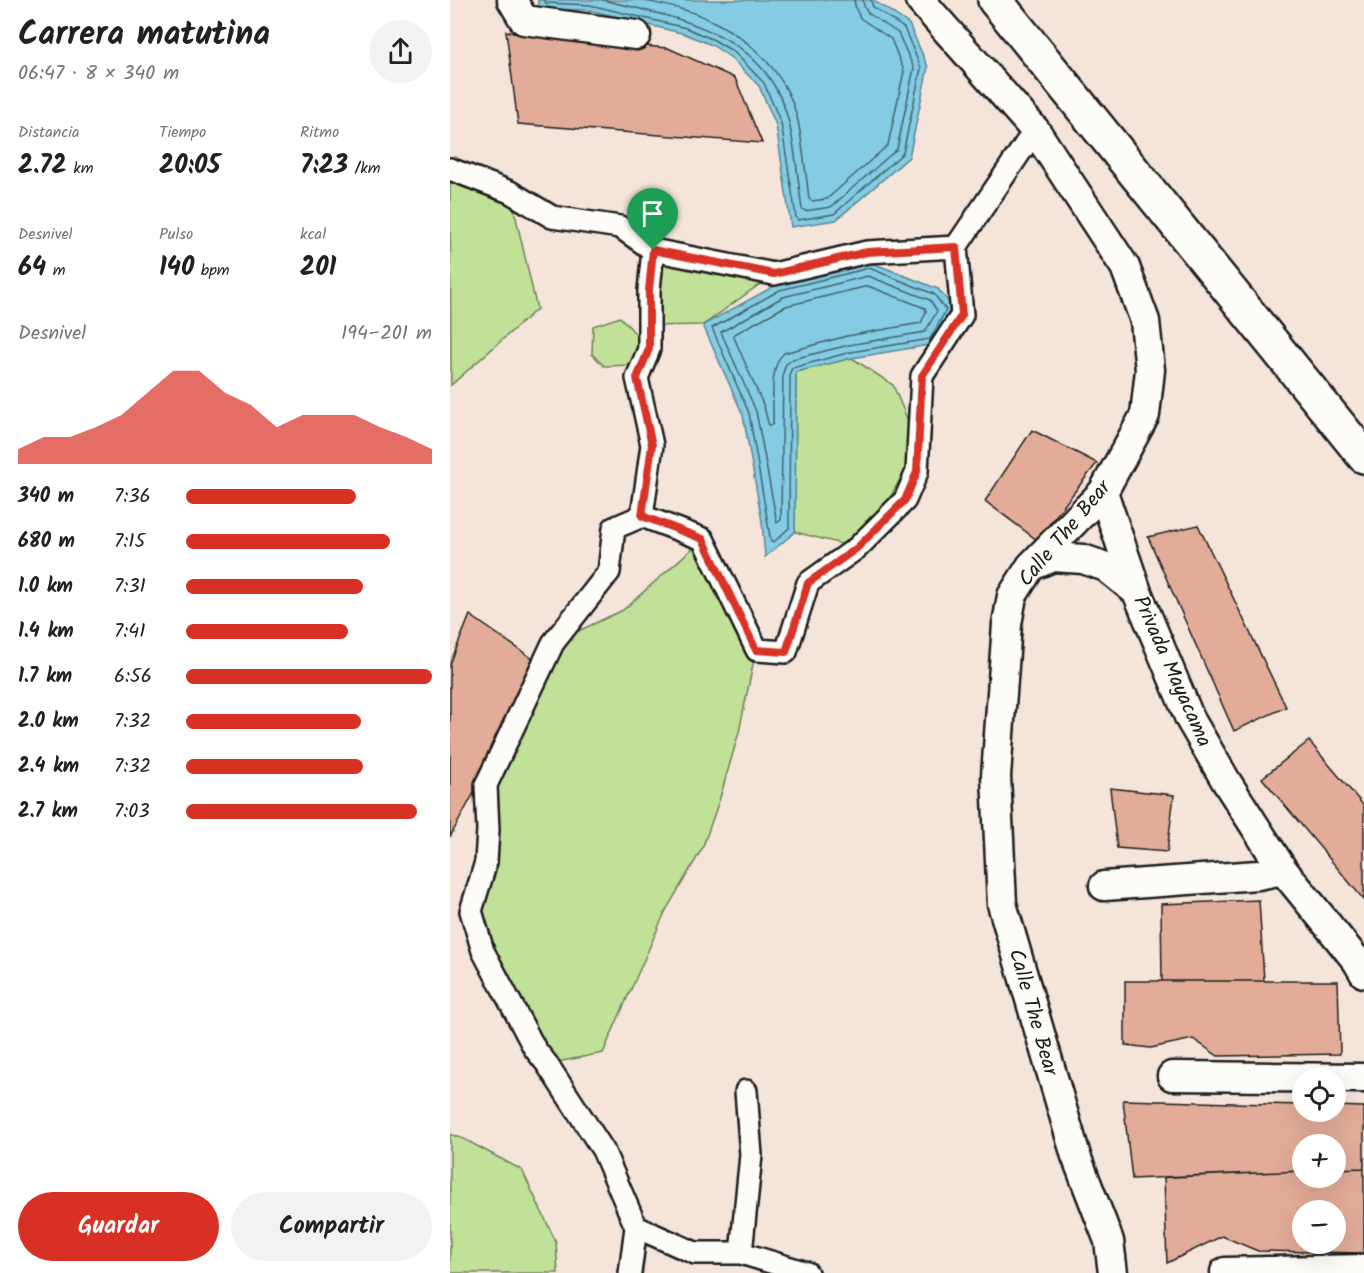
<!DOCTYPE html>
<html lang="es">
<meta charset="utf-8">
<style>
:root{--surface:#fff;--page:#f2f2f2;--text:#202124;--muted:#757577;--accent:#d93025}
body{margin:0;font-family:Kalam,sans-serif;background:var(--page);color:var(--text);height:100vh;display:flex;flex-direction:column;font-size:22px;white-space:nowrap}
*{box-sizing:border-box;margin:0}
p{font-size:20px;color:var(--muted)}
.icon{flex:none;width:33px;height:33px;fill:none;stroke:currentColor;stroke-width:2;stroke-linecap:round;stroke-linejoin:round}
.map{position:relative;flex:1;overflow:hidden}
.drawer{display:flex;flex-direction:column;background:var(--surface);width:450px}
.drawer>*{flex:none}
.buttons{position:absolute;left:842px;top:1068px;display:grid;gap:12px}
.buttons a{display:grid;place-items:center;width:54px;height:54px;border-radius:50%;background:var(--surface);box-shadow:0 6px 24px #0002;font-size:30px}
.pin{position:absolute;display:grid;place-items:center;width:51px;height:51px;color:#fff;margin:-62px -26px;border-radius:50% 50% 50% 0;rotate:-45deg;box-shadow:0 0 6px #0007}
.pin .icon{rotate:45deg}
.round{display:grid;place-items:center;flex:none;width:63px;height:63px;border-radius:32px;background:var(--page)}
.overview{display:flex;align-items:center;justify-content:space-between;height:102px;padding:0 18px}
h1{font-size:33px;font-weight:700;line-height:45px}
.stats{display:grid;grid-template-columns:repeat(3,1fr);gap:9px;height:102px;padding:6px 18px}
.stats div{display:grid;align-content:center}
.stats b{font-size:26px;font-weight:700}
.stats small{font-size:16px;font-weight:400}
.stats p{font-size:16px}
.chart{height:168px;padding:12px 18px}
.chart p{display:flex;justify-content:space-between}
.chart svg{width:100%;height:108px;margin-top:6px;fill:var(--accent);opacity:.7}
.cta{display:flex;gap:12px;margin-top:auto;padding:12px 18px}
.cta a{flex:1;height:69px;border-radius:36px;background:var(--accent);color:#fff;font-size:24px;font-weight:700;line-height:69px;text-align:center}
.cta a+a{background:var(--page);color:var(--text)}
ul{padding:0 18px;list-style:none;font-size:20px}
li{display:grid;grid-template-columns:96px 72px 1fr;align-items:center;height:45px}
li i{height:15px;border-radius:8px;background:var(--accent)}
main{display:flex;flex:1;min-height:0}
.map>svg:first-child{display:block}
.green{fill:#c1e098;stroke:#6e7e5a;stroke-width:1.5}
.water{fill:#83cce3;stroke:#5a8693;stroke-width:1.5}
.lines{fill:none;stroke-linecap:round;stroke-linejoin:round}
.shore{stroke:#45626c;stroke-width:1.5}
.building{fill:#e2ac98;stroke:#1c1c1c;stroke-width:1.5;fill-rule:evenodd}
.pedestrian-casing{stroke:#1c1c1c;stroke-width:26}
.minor-casing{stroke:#1c1c1c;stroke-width:33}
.tertiary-casing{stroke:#1c1c1c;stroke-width:38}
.pedestrian{stroke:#fdfcf7;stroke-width:21}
.minor{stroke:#fdfcf7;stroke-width:28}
.tertiary{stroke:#fdfcf7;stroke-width:33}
.route-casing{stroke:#fff;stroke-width:12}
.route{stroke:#d93025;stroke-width:8}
.labels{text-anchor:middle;stroke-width:4.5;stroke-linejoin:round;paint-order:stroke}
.street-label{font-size:21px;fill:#1c1c1c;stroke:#fdfcf7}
</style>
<main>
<section class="drawer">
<div class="overview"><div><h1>Carrera matutina</h1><p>06:47 · 8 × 340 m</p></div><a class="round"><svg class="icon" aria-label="share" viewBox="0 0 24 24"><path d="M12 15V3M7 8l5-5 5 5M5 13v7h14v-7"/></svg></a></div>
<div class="stats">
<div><p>Distancia</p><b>2.72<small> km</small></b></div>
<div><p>Tiempo</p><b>20:05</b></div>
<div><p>Ritmo</p><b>7:23<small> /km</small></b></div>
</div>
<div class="stats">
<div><p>Desnivel</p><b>64<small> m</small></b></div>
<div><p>Pulso</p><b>140<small> bpm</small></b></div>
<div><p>kcal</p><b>201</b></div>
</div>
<div class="chart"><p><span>Desnivel</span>194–201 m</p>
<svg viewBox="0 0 160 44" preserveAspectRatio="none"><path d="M0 44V38L10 33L20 33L30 29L40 24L50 15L60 6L70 6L80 15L90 20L100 29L110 24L120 24L130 24L140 29L150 33L160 38V44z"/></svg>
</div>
<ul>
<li><b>340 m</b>7:36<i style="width:69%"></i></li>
<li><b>680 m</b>7:15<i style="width:83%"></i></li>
<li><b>1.0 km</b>7:31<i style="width:72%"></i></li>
<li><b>1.4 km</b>7:41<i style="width:66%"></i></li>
<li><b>1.7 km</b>6:56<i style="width:100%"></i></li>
<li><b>2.0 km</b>7:32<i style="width:71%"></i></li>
<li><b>2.4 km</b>7:32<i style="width:72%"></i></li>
<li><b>2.7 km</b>7:03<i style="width:94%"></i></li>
</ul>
<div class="cta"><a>Guardar</a><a>Compartir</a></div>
</section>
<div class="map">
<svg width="914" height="1273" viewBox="0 0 914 1273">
<rect width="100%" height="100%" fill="#f5e4da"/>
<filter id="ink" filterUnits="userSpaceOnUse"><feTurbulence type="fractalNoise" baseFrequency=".0167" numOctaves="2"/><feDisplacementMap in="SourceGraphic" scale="12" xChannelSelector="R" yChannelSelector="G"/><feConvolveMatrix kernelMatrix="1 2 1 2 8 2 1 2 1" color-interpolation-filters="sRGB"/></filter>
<g filter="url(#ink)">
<path class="green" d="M 0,175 L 60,192 L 87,309 L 1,385 Z
M 203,250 L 324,274 L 253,325 L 199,326 Z
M 170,317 L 197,346 L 181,365 L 154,366 L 142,354 L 143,326 Z
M 402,358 L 443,385 L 468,445 L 442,494 L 407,548 L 345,532 L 346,372 Z
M 253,539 L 306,650 L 289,732 L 269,801 L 252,849 L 215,912 L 153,1053 L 97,1064 L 21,911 L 36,785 L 103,643 L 173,610 Z
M 0,1134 L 14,1139 L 72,1170 L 106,1242 L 108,1273 L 0,1273 Z"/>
<path class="water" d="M 88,0 L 423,0 L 459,24 L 478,67 L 459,157 L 386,220 L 341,227 L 326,125 L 309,86 L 280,57 L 262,45 L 235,34 L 139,10 L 88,9 Z
M 420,262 L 488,289 L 504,308 L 485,344 L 402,358 L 346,372 L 345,532 L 315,557 L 312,521 L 293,415 L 253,325 L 328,284 Z"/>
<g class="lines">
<path class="shore" d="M 94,0 L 96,3 L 140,5 L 236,28 L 264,40 L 284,52 L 314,83 L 331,123 L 346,217 L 348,220 L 384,214 L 453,153 L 471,68 L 454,28 L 423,7 L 421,0
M 153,0 C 230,19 317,31 339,123 C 346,151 348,181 352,209 L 355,211 L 381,207 L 447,149 L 464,68 L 448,33 L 418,13 L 414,6 L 413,0
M 191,0 C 208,4 227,7 244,13 C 293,32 336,68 348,121 C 353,147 356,173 359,199 L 362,201 L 377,199 L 438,145 L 454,71 L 441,39 L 410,18 L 406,9 L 404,0
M 419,268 L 484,294 L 496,310 L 480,339 L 401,352 L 342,368 L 340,373 L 339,528 L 325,541 L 321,542 L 299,413 L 262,328 L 330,290 Z
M 418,276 L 480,300 L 487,311 L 475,332 L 399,345 L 343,359 L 336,364 L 333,373 L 331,520 L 327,523 L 306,411 L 271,332 L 333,297 Z
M 418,286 L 475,308 L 476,312 L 471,323 L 397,336 L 334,353 C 318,367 324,404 323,424 L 319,426 L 314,407 L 283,335 L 336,306 Z"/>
</g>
<path class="building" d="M 56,31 L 100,38 L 218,48 L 285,78 L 312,143 L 68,124 Z
M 582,430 L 647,463 L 587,540 L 535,501 Z
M 748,525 L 836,707 L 784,731 L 698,537 Z
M 20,615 L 83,659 L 32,778 L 0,837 L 0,664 Z
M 859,741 L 914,806 L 914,900 L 812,778 Z
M 660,788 L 724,795 L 717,852 L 667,848 Z
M 809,900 L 814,981 L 712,981 L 711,904 Z
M 675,981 L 888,981 L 890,1054 L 768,1056 L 743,1039 L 701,1048 L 675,1045 Z
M 673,1100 L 852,1105 L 852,1112 L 885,1112 L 885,1106 L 914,1107 L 914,1168 L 885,1169 L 885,1144 L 852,1144 L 852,1171 L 682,1179 Z
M 914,1168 L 914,1253 L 808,1251 L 772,1236 L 717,1263 L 714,1177 L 852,1171 L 852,1178 L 885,1178 L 885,1169 ZM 852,1210 L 885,1210 L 885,1244 L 852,1244 Z"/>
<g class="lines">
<defs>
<path id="pedestrian" d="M 0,169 L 60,192 L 102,217 L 170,227 L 203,250 L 324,274 L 417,252 L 506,247 L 585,130
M 192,516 L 253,539 L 307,650 L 336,652 L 358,583 L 407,548 L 455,500 L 467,472 L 472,376 L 512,315 L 506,247
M 186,1227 L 245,1253 L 291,1253 L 357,1273
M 291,1253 L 301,1155 L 296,1091
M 180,1273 L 186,1227 L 153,1150 L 97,1064 L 85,1049 L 33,951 L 21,911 L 36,862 L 38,830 L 36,785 L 103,643 L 159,572 L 164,528 L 192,516 L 202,445 L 187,378 L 199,349 L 199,290 L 203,250"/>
<path id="minor" d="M 62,0 L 74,20 L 186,35
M 470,0 L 585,130 L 675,267 L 695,321 L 700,370 L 695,415 L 653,492 L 581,566 L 562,596 L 557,624 L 546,776 L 552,904 L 626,1156 L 659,1241 L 663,1273
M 653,492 L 687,592 L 740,719 L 776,781 L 833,870 L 907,961 L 914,973
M 581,566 L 603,557 L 633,559 L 656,567 L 687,592
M 654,886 L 808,875 L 833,870
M 722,1076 L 914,1078
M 775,1272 L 914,1269"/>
<path id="tertiary" d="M 545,0 L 914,456"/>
</defs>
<use href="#pedestrian" class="pedestrian-casing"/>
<use href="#minor" class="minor-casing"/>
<use href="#tertiary" class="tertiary-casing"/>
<use href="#pedestrian" class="pedestrian"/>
<use href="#minor" class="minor"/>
<use href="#tertiary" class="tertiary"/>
</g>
</g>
<g class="lines" filter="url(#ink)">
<defs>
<path id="route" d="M 506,247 L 512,315 L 472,376 L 467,472 L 455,500 L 407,548 L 358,583 L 336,652 L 306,650 L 253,539 L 192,516 L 202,445 L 187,378 L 199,349 L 199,290 L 203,250 L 324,274 L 417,252 Z"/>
</defs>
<use href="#route" class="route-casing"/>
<use href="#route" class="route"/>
</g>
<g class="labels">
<g class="street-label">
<text transform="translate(614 533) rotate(-50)" y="7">Calle The Bear</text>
<text transform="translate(723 671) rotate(66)" y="7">Privada Mayacama</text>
<text transform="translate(584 1012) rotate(74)" y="7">Calle The Bear</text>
</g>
</g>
</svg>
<div class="buttons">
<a><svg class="icon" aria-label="locate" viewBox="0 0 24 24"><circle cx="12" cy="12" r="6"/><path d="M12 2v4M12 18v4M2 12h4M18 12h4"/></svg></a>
<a>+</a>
<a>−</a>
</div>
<div class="pin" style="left:203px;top:250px;background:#1e9e55"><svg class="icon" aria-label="arrive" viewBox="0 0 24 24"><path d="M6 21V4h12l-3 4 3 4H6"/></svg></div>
</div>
</main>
